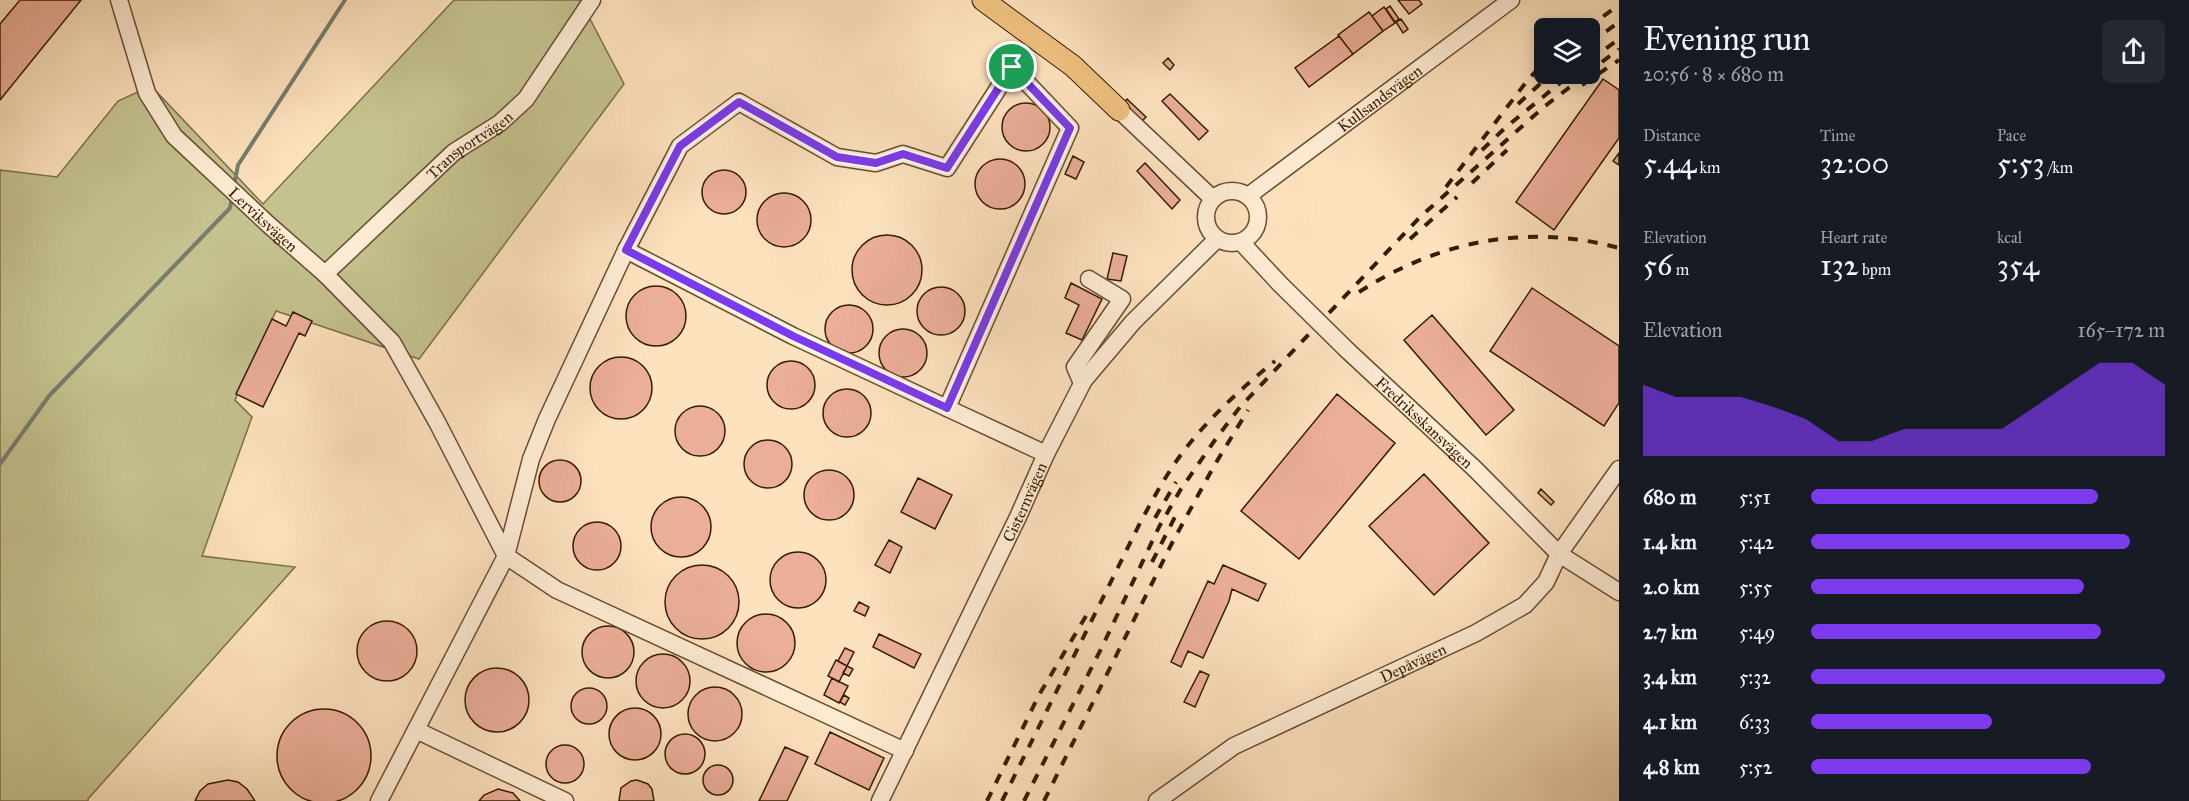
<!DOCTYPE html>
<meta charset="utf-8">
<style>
:root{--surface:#171b24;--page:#242831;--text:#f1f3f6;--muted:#9ea1a6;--accent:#7c3aed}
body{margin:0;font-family:"IM FELL Great Primer",serif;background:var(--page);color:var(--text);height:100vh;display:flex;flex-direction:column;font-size:22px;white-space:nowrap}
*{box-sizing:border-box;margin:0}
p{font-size:20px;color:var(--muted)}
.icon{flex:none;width:33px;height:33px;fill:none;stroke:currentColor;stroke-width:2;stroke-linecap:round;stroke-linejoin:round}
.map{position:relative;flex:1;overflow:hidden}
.drawer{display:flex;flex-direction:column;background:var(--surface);width:570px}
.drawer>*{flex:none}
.fabs{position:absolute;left:1534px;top:18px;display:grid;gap:12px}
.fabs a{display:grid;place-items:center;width:66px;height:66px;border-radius:9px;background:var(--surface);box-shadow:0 3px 15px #0003;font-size:30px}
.pin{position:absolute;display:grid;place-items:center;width:51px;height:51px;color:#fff;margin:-26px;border:3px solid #fff;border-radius:50%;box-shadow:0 2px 6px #0007}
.round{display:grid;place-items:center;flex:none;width:63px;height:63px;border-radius:9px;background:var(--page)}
.head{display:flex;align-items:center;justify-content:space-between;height:102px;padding:0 24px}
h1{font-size:33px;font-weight:600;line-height:45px}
.figures{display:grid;grid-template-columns:repeat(3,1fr);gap:9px;height:102px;padding:6px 24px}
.figures div{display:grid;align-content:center}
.figures b{font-size:30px;font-weight:600}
.figures small{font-size:16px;font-weight:400}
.figures p{font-size:16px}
.chart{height:168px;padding:12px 24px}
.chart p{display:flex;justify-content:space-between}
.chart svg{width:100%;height:108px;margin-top:6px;fill:var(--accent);opacity:.7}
ul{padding:0 24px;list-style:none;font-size:20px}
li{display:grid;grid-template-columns:96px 72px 1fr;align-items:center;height:45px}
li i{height:15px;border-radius:8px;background:var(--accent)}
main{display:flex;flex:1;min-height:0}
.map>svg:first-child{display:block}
.green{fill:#c4c28e;stroke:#7c6f47;stroke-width:1.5}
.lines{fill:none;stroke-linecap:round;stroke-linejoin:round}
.stream{stroke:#757d6d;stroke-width:4}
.building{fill:#ebae99;stroke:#351c00;stroke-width:1.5}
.minor-casing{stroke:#674e30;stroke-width:19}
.major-casing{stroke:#351c00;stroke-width:23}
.minor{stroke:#feecd5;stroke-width:16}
.major{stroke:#eec17f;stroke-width:21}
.rail{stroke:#351c00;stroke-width:4;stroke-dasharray:10 10;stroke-linecap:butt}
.minor-bridge-casing{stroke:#674e30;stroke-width:19;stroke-linecap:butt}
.minor-bridge{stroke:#feecd5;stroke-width:16}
.route-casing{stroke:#fff;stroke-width:12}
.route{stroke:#7c3aed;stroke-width:8}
.labels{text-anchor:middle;stroke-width:4.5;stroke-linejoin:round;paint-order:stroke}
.street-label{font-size:16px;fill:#351c00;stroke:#feecd5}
</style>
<main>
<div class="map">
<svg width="1619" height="801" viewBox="0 0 1619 801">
<rect width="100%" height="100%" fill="#fde2be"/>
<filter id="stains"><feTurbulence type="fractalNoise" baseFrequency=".00333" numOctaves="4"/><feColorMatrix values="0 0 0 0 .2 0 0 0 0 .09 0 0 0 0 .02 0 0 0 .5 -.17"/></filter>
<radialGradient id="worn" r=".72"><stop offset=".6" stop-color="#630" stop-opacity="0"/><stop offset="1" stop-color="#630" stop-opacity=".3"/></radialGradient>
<path class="green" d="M 454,0 L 580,0 L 624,84 L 419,359 L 276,311 L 235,400 L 252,417 L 202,556 L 295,567 L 88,799 L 88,801 L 0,801 L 0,170 L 57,177 L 118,101 L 151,86 L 263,204 Z"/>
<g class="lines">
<path class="stream" d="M 234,186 L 238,165 L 345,0
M 0,464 L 49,396 L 230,208 L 232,196"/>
</g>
<path class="building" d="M 20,0 L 81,0 L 0,100 L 0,24 Z
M 1398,0 L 1419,0 L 1422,4 L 1409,14 Z
M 1390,6 L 1399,19 L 1395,22 L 1386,9 Z
M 1384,7 L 1395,23 L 1383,31 L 1372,16 Z
M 1369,12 L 1383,31 L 1353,54 L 1338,35 Z
M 1401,19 L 1408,29 L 1403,33 L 1396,22 Z
M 1339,36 L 1353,54 L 1309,87 L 1295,68 Z
M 1168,58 L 1174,65 L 1170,70 L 1163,63 Z
M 1603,79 L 1619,90 L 1619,138 L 1554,230 L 1516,202 Z
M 1170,94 L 1208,131 L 1199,140 L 1162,101 Z
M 1127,99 L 1146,117 L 1140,123 L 1122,105 Z
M1002 127a24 24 0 1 1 48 0a24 24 0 1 1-48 0Z
M 1619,153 L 1619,165 L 1613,161 Z
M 1073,156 L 1084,162 L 1076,179 L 1065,174 Z
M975 184a25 25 0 1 1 50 0a25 25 0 1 1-50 0Z
M 1145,163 L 1180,200 L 1172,209 L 1137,171 Z
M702 192a22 22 0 1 1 44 0a22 22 0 1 1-44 0Z
M757 220a27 27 0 1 1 54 0a27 27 0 1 1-54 0Z
M852 270a35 35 0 1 1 70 0a35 35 0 1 1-70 0Z
M 1113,253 L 1127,256 L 1121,281 L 1107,279 Z
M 1071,283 L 1102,299 L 1082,340 L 1066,333 L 1079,305 L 1065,298 Z
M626 316a30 30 0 1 1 60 0a30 30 0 1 1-60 0Z
M917 311a24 24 0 1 1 48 0a24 24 0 1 1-48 0Z
M 1532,288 L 1619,346 L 1619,403 L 1604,426 L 1490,351 Z
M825 329a24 24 0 1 1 48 0a24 24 0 1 1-48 0Z
M 293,312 L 312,321 L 305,336 L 299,333 L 263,407 L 236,394 L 272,319 L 286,326 Z
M 1432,315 L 1514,410 L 1486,435 L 1404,340 Z
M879 353a24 24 0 1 1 48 0a24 24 0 1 1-48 0Z
M590 388a31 31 0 1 1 62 0a31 31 0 1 1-62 0Z
M767 385a24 24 0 1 1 48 0a24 24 0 1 1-48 0Z
M823 413a24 24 0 1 1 48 0a24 24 0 1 1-48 0Z
M 1337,394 L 1395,443 L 1299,559 L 1241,511 Z
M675 431a25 25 0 1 1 50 0a25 25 0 1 1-50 0Z
M744 464a24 24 0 1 1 48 0a24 24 0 1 1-48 0Z
M539 481a21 21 0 1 1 42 0a21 21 0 1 1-42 0Z
M804 495a25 25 0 1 1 50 0a25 25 0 1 1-50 0Z
M 1424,474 L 1489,543 L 1434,595 L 1369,526 Z
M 918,478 L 952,495 L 935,529 L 901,512 Z
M 1541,489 L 1554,502 L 1551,505 L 1538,493 Z
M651 527a30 30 0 1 1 60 0a30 30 0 1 1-60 0Z
M573 546a24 24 0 1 1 48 0a24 24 0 1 1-48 0Z
M 889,540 L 902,547 L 890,573 L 875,565 Z
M770 580a28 28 0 1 1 56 0a28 28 0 1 1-56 0Z
M 1223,565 L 1266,584 L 1258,601 L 1232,589 L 1229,601 L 1203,658 L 1188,651 L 1181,667 L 1171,662 L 1208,581 L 1214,584 Z
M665 602a37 37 0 1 1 74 0a37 37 0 1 1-74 0Z
M 859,602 L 869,607 L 865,616 L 854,611 Z
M737 643a29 29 0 1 1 58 0a29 29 0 1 1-58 0Z
M357 651a30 30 0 1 1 60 0a30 30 0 1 1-60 0Z
M582 652a26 26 0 1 1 52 0a26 26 0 1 1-52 0Z
M 879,634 L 921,654 L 914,668 L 873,647 Z
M 845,648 L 854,652 L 847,666 L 838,661 Z
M636 681a27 27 0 1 1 54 0a27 27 0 1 1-54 0Z
M 836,660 L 847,666 L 839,682 L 828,676 Z
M 847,666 L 853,669 L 849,676 L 843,673 Z
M465 700a32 32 0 1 1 64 0a32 32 0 1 1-64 0Z
M 1200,671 L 1209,675 L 1195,707 L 1184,702 Z
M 832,678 L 848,686 L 839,703 L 824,695 Z
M688 714a27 27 0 1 1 54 0a27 27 0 1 1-54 0Z
M571 706a18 18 0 1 1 36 0a18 18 0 1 1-36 0Z
M 844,695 L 849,698 L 845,705 L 840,702 Z
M609 734a26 26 0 1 1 52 0a26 26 0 1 1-52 0Z
M277 756a47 47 0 1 1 94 0a47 47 0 1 1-94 0Z
M 830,732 L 884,758 L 869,790 L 815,764 Z
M665 754a20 20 0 1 1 40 0a20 20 0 1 1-40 0Z
M546 764a19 19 0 1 1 38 0a19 19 0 1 1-38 0Z
M 785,747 L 808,757 L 787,801 L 759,801 Z
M703 780a15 15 0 1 1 30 0a15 15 0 1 1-30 0Z
M 228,780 L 238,782 L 247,789 L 255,801 L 195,801 L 200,791 L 208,784 Z
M 637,780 L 648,784 L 652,789 L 654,801 L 619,801 L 621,788 L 631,781 Z
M 498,789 L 513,793 L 520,801 L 479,801 L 484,795 Z"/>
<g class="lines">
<defs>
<g id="minor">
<path id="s1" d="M 119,0 L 147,93 L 174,136 L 269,225 L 325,274 L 392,342 L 437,422 L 506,556 L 557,590 L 905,751"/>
<path d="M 1119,110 L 1213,199"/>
<circle cx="1232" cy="217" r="26"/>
<path id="s2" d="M 1248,196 L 1511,0"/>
<path d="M 1241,242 L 1280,284"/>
<path d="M 626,250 L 793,336 L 947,408"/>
<path id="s3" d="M 325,274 L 454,152 L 500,123 L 526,99 L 592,0"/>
<path id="s4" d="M 1347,350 L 1475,469 L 1559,554 L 1619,592"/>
<path d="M 1082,383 L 1075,367 L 1122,299 L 1089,279"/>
<path d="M 416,730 L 565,801"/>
<path d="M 379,801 L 506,556 L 531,459 L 547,419 L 626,250 L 680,146 L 739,102 L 837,157 L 876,163 L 903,154 L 947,168 L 1012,67 L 1070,128 L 947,408 L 1046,454"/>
<path id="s5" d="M 880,801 L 1018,517 L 1046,454 L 1084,380 L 1133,322 L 1217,239"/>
<path id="s6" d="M 1157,801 L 1234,746 L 1476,633 L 1525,605 L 1546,582 L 1559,554 L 1619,469"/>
</g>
<path id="major" d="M 983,0 L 1073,66 L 1119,110"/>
</defs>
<use href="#minor" class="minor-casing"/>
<use href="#major" class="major-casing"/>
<use href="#minor" class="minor"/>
<use href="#major" class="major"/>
<path class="rail" d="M 1587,28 L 1619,5
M 1590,43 L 1619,22
M 1590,60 L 1619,39
M 1602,62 L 1619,49
M 1582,85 L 1619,60
M 1518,104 L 1551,74
M 1482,150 L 1505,128 L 1571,74
M 1472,183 L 1507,150
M 1446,187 L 1527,81 L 1545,61
M 1410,239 L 1457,197
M 1359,292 C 1438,241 1527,223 1619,248
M 1155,518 L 1176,482
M 1152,562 L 1178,511
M 987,801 L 1039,695 L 1086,616
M 1002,801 L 1140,523 C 1154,497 1168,471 1186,448 C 1212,415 1243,387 1275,361
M 1024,801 L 1102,647 L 1159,527 L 1181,489 L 1215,440 L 1240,407 L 1420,217 L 1545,106 L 1587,74
M 1044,801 L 1172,543 L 1214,466 L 1248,410"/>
<defs>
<path id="minor-bridge" d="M 1280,284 L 1347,350"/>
</defs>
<use href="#minor-bridge" class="minor-bridge-casing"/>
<use href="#minor-bridge" class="minor-bridge"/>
</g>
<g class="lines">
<defs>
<path id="route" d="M 1012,67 L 1070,128 L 947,408 L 793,336 L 626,250 L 680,146 L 739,102 L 837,157 L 876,163 L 903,154 L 947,168 Z"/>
</defs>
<use href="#route" class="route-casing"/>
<use href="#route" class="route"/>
</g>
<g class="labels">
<g class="street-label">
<text dy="6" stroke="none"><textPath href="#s2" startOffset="164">Kullsandsvägen</textPath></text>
<text dy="6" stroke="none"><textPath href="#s3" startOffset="194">Transportvägen</textPath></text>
<text dy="6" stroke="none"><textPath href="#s1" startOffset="270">Lerviksvägen</textPath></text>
<text dy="6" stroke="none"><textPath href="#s4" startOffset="106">Fredriksskansvägen</textPath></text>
<text dy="6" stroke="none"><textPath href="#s5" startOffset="332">Cisternvägen</textPath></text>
<text dy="6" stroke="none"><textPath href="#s6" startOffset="292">Depåvägen</textPath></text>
</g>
</g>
<rect width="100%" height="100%" filter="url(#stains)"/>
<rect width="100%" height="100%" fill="url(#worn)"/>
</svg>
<div class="fabs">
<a><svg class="icon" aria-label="layers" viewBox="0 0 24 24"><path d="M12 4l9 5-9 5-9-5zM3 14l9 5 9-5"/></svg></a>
</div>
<div class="pin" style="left:1012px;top:67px;background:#1e9e55"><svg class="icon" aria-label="arrive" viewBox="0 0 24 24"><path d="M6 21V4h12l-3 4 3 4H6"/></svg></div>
</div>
<section class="drawer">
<div class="head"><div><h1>Evening run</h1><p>20:56 · 8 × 680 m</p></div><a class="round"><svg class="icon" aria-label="share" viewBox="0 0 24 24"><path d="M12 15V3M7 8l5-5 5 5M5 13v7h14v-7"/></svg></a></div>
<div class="figures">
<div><p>Distance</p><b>5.44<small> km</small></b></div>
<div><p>Time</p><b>32:00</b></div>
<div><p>Pace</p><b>5:53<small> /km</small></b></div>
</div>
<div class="figures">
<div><p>Elevation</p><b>56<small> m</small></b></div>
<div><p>Heart rate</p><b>132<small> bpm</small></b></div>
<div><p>kcal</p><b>354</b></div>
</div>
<div class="chart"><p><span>Elevation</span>165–172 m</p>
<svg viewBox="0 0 160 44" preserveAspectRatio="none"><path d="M0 44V15L10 20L20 20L30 20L40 24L50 29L60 38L70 38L80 33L90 33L100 33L110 33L120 24L130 15L140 6L150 6L160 15V44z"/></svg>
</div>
<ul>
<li><b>680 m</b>5:51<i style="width:81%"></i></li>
<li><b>1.4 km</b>5:42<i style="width:90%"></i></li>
<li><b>2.0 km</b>5:55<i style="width:77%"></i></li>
<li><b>2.7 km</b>5:49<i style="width:82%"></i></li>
<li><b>3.4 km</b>5:32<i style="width:100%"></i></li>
<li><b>4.1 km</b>6:33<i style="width:51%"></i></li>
<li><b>4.8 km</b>5:52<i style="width:79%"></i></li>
</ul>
</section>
</main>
